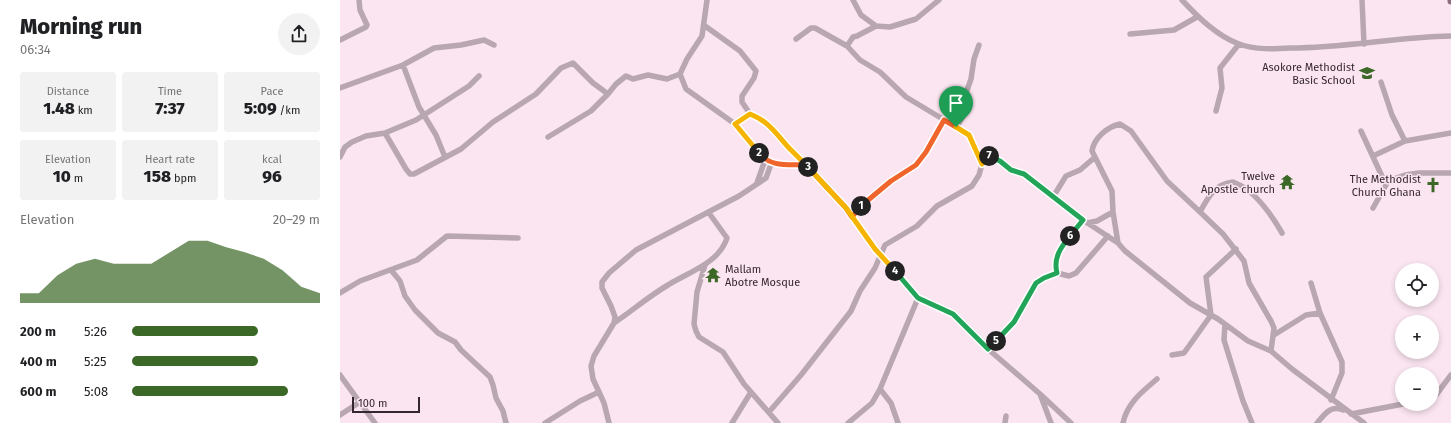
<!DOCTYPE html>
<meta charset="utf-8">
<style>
:root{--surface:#fff;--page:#f2f2f2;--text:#202124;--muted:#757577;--accent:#3b6826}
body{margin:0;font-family:"Fira Sans",sans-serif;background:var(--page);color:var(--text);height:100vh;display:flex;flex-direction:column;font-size:15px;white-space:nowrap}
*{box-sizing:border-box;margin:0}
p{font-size:13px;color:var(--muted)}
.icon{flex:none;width:22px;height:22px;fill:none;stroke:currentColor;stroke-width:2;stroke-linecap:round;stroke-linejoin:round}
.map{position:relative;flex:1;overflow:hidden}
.panel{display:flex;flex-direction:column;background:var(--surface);width:340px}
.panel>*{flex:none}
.tools{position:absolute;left:1055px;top:263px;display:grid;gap:8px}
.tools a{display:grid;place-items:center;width:44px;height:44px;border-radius:50%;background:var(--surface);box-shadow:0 2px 6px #0003;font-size:20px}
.scale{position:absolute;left:12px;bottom:10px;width:68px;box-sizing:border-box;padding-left:4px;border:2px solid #35272f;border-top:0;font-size:11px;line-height:14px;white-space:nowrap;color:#35272f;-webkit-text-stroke:3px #fbe5f1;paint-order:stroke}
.pin{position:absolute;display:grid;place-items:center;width:34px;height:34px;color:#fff;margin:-41px -17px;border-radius:50% 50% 50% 0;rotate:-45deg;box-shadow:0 0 4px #0007}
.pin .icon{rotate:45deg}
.km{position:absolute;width:20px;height:20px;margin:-10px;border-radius:50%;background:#222;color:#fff;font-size:11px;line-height:20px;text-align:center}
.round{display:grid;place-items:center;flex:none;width:42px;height:42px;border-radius:21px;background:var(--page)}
.overview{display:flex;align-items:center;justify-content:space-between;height:68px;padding:0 20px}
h1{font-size:22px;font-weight:800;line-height:30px}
.stats{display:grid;grid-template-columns:repeat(3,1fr);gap:6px;height:68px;padding:4px 20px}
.stats div{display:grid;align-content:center;border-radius:4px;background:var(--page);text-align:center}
.stats b{font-size:17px;font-weight:800}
.stats small{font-size:11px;font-weight:400}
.stats p{font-size:11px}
.chart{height:112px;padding:8px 20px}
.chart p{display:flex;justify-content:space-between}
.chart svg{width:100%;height:72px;margin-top:4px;fill:var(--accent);opacity:.7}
ul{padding:0 20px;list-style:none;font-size:13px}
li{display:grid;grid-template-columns:64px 48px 1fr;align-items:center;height:30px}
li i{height:10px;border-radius:5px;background:var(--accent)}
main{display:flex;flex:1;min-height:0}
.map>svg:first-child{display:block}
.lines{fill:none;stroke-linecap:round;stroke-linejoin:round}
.minor{stroke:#b8a7b0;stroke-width:5.5}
.major{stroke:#8b6d7e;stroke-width:7}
.split-1-casing{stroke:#fff;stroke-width:8}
.split-2-casing{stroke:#fff;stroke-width:8}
.split-3-casing{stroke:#fff;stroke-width:8}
.split-4-casing{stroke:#fff;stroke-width:8}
.split-5-casing{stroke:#fff;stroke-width:8}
.split-6-casing{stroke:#fff;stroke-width:8}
.split-7-casing{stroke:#fff;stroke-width:8}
.split-8-casing{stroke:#fff;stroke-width:8}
.split-1{stroke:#f0652b;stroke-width:5}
.split-2{stroke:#f0652b;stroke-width:5}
.split-3{stroke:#f5b400;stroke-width:5}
.split-4{stroke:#f5b400;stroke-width:5}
.split-5{stroke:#22a559;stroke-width:5}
.split-6{stroke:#22a559;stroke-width:5}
.split-7{stroke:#22a559;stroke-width:5}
.split-8{stroke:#f5b400;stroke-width:5}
.labels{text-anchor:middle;stroke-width:3;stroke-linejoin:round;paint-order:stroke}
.poi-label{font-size:11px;fill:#35272f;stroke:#fbe5f1;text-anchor:end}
</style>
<main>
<section class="panel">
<div class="overview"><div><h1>Morning run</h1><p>06:34</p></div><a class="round"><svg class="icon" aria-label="share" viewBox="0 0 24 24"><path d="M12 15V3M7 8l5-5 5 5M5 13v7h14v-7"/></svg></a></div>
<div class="stats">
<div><p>Distance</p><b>1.48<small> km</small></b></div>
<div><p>Time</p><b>7:37</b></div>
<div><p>Pace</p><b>5:09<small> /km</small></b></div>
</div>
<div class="stats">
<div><p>Elevation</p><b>10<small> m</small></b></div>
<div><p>Heart rate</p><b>158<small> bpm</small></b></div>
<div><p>kcal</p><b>96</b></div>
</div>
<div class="chart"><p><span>Elevation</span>20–29 m</p>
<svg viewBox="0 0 160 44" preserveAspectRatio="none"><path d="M0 44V38L10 38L20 27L30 20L40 17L50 20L60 20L70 20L80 13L90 6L100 6L110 10L120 13L130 17L140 24L150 34L160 38V44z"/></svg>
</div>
<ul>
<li><b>200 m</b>5:26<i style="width:67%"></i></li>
<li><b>400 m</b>5:25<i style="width:67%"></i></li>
<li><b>600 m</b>5:08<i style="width:83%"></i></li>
</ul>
</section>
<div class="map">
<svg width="1111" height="423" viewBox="0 0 1111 423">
<rect width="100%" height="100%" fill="#fbe5f1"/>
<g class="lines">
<path class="minor" d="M 513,0 L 521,15 L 536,26 L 550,27 L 576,19 L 599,0
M 842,0 C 858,17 877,36 899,44 C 915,50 934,49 951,48 C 1004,48 1057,37 1111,36
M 1022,0 L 1024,44
M 365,26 L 400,51 L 416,71 L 414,78 L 402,96 L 402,102 L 410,114 L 419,118 L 431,126 L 449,148 L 489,188 L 506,208 L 535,249 L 578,298 L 613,314 L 648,349 L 700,394 L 711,423
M 536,26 L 517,36 L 513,37 L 507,46 L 520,60 L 540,72 L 566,97 L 616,127 L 626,112 L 625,96 L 631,79 L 634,59 L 639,45
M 790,34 L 834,30 L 857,17
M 456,39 L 471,28 L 475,28 L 507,46
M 0,40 L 26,27 L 27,25 L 20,10 L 19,0
M 63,65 L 79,107 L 96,135 L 105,157
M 340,74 L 346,89 L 395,124 L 425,160 L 431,164
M 1041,82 L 1052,115 L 1065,141
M 0,88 L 63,65 L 94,48 L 121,45 L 144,40 L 154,45
M 876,111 L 882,88 L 880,68 L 899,44
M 395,124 L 410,114
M 1021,131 L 1046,185 L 1033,208
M 45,133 L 66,169 L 70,174 L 74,174 L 121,149 L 153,122 L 196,94 L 221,68 L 233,63 L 253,83 L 268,94 L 276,84 L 286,76 L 293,79 L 308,75 L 327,79 L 340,74 L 347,59 L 362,36 L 367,0
M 208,137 L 251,111 L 268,94
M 1033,156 L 1065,141 L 1111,133
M 0,157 L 5,147 L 12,142 L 26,136 L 45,133 L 76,120 L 129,86 L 139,76
M 642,164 L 649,156 L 660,161 L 671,170 L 684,174 L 743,220 L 778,243 L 785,251 L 850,303 L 878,319 L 908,341 L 931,351 L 952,369 L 1024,423
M 1045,182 L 1065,175 L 1079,173 L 1111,173
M 417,183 L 425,160
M 713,197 L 726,176 L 740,170 L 754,158
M 512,217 L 522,205 L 551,181 L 576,165 L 586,152 L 604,120
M 747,223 L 757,221 L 773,212
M 778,243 L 773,212 L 772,191 L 752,151 C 754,138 767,127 780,124 L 791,131 L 827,181 L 860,212
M 365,265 L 357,292 L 354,324 L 356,331 L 359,337 L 383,352 L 404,384 L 438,423
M 51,270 L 60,281 L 65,296 L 75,310 L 98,333 L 115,342 L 121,350 L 150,377 L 153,385 L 156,398 L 163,411 L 166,423
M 717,273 C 711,252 730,235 743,220
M 971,283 L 980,313
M 0,293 L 20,281 L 77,260 L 107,236 L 178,238
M 274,323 C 292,311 309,296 328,285 C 349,272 379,263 387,238 L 369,213
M 885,324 L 884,340 L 903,401 L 912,423
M 934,335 L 966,315 L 980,313 L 1002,362 L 1002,373 L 991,400
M 648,349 L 674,322 L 696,283 L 704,278 L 717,273 L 729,276 L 736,273 L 768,236
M 931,351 L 934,328 L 931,321 L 909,283 L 904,261 L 883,234 L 860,212 C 868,197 875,184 893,182 C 914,189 931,214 942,233
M 832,355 L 844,353 L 871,315 L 866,277 L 896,249
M 0,375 L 35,423
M 700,394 L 731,423
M 1092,397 L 1096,395 L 1111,375
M 429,412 L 461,375 L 511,311 L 520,291 L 535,268 L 545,245 L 577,226 L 597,206 L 632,186 L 639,175 L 642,164 L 629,135 L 616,127
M 1011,414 L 1063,404
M 0,415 L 20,402
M 205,423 L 240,401 L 259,392
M 269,423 L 264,403 L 253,379 L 251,366 L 254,356 L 274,323 L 275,317 L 271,306 L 262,288 L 262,282 L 269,273 L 296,250 L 399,196 L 426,178 L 431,164 L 467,165
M 392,423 L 411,392
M 508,423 L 532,403 L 540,389
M 558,423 L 551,403 L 540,389 L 578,298
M 665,423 L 666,416
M 783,423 C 787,403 802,392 817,379
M 977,423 C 985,414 990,405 1003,410"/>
<path class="major" d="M 1111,0 L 1111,1"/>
</g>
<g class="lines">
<defs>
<path id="split-1" d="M 521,206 L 551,181 L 576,165 L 586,152 L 604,120 L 616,127"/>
<path id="split-2" d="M 419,153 C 431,168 449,164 466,165 L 506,208 L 512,217 L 521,206"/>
<path id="split-3" d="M 419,153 L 395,124 L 410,114 C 430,122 436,134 450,149 C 456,155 462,161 468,167"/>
<path id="split-4" d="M 468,167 L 506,208 L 535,249 L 555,271"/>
<path id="split-5" d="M 555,271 L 578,298 L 613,314 L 648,349 L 656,341"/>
<path id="split-6" d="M 656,341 L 674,322 L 696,283 L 704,278 L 717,273 C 713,258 721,247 730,236"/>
<path id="split-7" d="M 649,156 L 660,161 L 671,170 L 684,174 L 743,220 L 730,236"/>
<path id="split-8" d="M 616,127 L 629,135 L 642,164 L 649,156"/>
</defs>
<use href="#split-1" class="split-1-casing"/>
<use href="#split-2" class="split-2-casing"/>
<use href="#split-3" class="split-3-casing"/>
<use href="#split-4" class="split-4-casing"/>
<use href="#split-5" class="split-5-casing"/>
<use href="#split-6" class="split-6-casing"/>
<use href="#split-7" class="split-7-casing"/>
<use href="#split-8" class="split-8-casing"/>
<use href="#split-1" class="split-1"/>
<use href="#split-2" class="split-2"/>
<use href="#split-3" class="split-3"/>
<use href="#split-4" class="split-4"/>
<use href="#split-5" class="split-5"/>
<use href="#split-6" class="split-6"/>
<use href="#split-7" class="split-7"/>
<use href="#split-8" class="split-8"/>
</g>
<defs>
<symbol id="school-bare" viewBox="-9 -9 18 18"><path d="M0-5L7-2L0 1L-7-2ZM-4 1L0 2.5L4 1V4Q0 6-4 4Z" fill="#3b6826" stroke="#fbe5f1" stroke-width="2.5" paint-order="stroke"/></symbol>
<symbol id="temple-bare" viewBox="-9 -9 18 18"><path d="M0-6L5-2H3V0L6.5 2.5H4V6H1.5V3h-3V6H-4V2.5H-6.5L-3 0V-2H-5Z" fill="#3b6826" stroke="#fbe5f1" stroke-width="2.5" paint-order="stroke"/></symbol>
<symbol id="church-bare" viewBox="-9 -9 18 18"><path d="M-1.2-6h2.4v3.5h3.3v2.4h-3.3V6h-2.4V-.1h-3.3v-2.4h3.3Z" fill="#3b6826" stroke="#fbe5f1" stroke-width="2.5" paint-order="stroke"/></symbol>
</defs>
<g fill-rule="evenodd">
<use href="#school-bare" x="1016" y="62" width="22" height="22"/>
<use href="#temple-bare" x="936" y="171" width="22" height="22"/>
<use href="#church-bare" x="1082" y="174" width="22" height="22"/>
<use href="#temple-bare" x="362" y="264" width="22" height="22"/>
</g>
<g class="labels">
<g class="poi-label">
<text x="1015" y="71">Asokore Methodist<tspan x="1015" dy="13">Basic School</tspan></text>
<text x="935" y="180">Twelve<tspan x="935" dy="13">Apostle church</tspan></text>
<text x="1081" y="183">The Methodist<tspan x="1081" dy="13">Church Ghana</tspan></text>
<text x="385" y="273" text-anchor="start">Mallam<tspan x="385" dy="13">Abotre Mosque</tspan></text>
</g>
</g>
</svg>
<div class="tools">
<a><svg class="icon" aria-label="locate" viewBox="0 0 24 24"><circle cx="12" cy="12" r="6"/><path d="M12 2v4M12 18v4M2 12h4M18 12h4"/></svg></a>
<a>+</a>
<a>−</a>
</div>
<div class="scale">100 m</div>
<div class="pin" style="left:616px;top:127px;background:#1e9e55"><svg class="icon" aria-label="arrive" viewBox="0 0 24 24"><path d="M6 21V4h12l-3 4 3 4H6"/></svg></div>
<b class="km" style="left:521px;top:206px">1</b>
<b class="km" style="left:419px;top:153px">2</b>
<b class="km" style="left:468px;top:167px">3</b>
<b class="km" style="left:555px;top:271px">4</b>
<b class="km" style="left:656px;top:341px">5</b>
<b class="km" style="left:730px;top:236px">6</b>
<b class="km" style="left:649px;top:156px">7</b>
</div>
</main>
